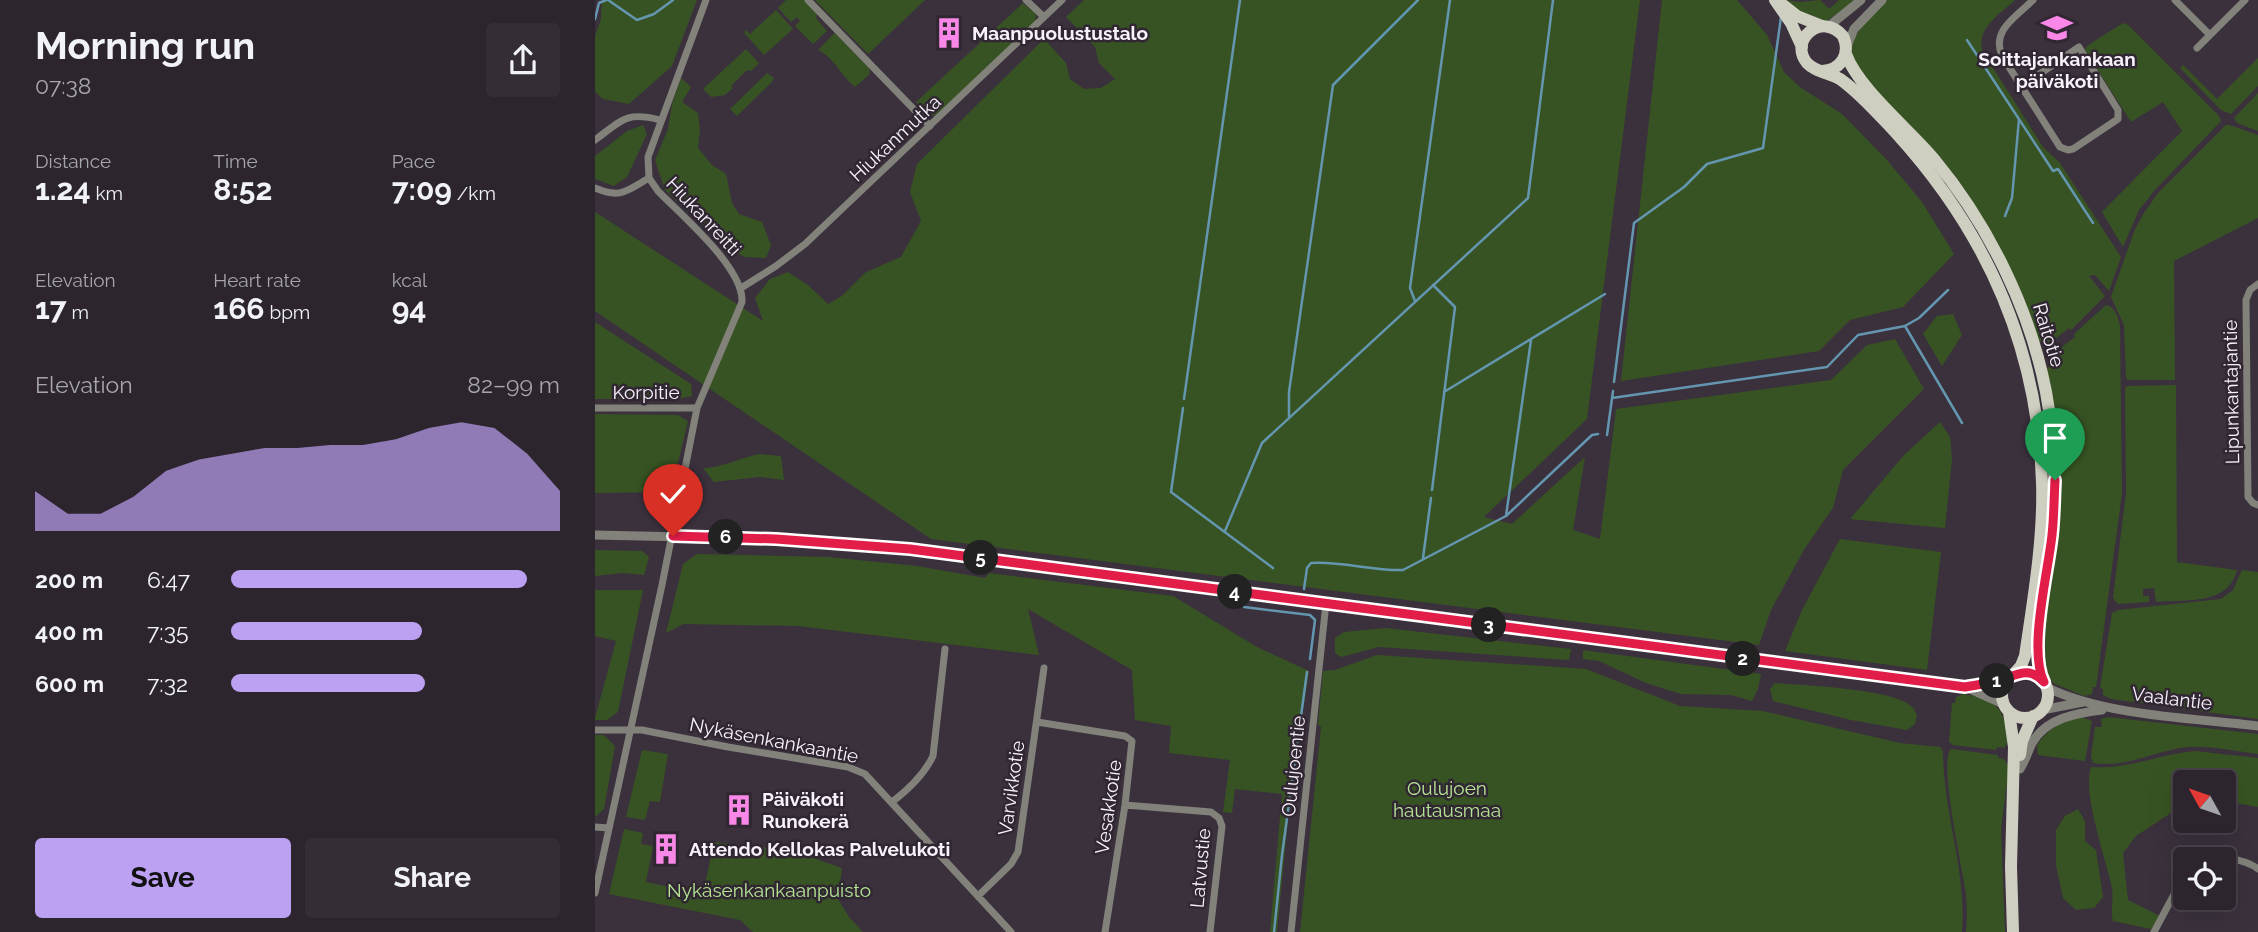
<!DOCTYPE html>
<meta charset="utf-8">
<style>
:root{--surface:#2c252e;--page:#342d36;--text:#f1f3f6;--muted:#a6a5aa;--line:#48424a;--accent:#bca0f2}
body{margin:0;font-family:Raleway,sans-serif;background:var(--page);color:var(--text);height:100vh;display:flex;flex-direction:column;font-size:26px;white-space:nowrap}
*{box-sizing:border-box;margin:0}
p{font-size:23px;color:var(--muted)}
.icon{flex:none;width:38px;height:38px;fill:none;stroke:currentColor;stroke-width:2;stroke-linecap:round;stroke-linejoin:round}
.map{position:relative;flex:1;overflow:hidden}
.sheet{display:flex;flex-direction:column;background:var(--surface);width:595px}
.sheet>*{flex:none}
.needle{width:46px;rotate:310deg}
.buttons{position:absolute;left:1578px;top:770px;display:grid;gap:14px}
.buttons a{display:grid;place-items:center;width:63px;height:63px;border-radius:7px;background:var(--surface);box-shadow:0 7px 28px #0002,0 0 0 2px var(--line);font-size:35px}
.pin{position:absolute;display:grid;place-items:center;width:60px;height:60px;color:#fff;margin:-72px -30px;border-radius:50% 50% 50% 0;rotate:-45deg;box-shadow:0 0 7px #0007}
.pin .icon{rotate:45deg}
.km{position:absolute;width:35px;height:35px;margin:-18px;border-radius:50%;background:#222;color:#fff;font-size:19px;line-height:35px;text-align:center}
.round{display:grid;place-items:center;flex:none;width:74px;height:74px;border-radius:7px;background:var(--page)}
.head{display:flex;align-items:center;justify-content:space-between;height:119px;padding:0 35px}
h1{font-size:38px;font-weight:700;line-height:52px}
.figures{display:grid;grid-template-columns:repeat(3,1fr);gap:10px;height:119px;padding:7px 35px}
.figures div{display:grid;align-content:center}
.figures b{font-size:30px;font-weight:700}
.figures small{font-size:19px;font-weight:400}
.figures p{font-size:19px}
.chart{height:196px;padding:14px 35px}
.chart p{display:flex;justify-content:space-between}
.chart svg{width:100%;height:126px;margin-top:7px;fill:var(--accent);opacity:.7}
.button{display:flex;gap:14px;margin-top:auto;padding:14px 35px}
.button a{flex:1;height:80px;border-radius:7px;background:var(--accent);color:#111;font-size:28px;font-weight:700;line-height:80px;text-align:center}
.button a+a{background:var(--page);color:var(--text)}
ul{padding:0 35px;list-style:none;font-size:23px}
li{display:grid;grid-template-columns:112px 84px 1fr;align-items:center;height:52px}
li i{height:18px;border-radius:9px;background:var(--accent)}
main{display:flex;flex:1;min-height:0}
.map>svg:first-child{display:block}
.green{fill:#385323}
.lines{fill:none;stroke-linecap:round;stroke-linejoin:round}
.stream{stroke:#6496b0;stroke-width:2.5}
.minor{stroke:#82827b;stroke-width:7}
.tertiary{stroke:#82827b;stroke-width:9}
.primary{stroke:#cfcfc1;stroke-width:12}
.route-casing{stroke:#fff;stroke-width:14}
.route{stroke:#e11d48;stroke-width:9}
.labels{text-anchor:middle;stroke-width:5;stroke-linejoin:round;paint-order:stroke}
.poi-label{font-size:19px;font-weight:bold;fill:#f8f2fa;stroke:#302733;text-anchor:start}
.street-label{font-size:19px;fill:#f8f2fa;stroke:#302733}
.park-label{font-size:19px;fill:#b5e593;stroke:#302733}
</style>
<main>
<section class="sheet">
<div class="head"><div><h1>Morning run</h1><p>07:38</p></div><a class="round"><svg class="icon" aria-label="share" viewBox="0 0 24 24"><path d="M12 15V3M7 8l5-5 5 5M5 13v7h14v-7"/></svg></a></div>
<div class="figures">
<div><p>Distance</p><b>1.24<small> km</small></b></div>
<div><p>Time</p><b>8:52</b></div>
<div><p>Pace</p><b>7:09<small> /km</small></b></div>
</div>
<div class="figures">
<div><p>Elevation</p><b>17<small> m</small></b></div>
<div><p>Heart rate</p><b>166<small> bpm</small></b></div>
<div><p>kcal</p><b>94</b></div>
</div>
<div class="chart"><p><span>Elevation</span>82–99 m</p>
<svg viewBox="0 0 160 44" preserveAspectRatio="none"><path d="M0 44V30L10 38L20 38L30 32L40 23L50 19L60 17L70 15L80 15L90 14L100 14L110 12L120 8L130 6L140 8L150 17L160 30V44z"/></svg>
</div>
<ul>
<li><b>200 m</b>6:47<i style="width:90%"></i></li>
<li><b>400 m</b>7:35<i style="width:58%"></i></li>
<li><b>600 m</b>7:32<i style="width:59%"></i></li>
</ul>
<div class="button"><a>Save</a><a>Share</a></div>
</section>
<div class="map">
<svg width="1663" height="932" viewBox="0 0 1663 932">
<rect width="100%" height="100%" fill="#3a313d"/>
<path class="green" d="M 7,0 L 102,0 L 77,66 L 34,104 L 8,99 L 0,92 L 0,36 L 6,19 Z
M 191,0 L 210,0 L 222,13 L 221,18 L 232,31 L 218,44 L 200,26 L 205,21 L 202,17 L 196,22 L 183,8 Z
M 220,0 L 330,0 L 273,54 Z
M 489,0 L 1045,0 L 992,419 L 889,517 L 917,524 L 990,457 L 978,530 L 1005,539 L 1021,409 L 1236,380 L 1272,345 L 1300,339 L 1329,389 L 1248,470 L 1238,508 L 1210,548 L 1176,610 L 1164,645 L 336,539 L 0,311 L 0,212 L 168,321 L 160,298 L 175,279 L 193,272 L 213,285 L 233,304 L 247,296 L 271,272 L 306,257 L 326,221 L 315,192 L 322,164 L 449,39 L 471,63 L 475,79 L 489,89 L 506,88 L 520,79 L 504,63 L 500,47 L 471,17 Z
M 1067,0 L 1142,0 L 1172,35 L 1189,72 L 1205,87 L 1247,114 L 1291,159 L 1327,202 L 1359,254 L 1308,307 L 1255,320 L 1224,351 L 1026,381 Z
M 1189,0 L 1205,2 L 1225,0 L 1234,9 L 1244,0 L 1262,0 L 1230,22 L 1218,20 Z
M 1291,0 L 1420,0 C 1404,15 1380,29 1388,52 L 1448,147 L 1465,163 L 1526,257 L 1514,291 L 1500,275 L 1494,276 L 1510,296 L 1476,330 L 1474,328 L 1452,345 L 1444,341 L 1394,233 L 1272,83 L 1254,54 C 1260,30 1274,17 1291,0 Z
M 428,3 L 441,14 L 440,22 L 342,115 C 331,118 327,109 321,102 Z
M 181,10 L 198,29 L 169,55 L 149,33 L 151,30 L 155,34 Z
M 1528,23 L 1533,25 L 1624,116 L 1626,121 L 1560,190 L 1544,210 L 1528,247 L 1507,212 L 1587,131 L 1568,102 L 1536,122 L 1490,50 L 1492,46 Z
M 240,33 L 274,68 L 275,74 L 260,87 C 246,76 239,57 223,50 Z
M 151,49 L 164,63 L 156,71 L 152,70 L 136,86 L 138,88 L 130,95 L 116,97 L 108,89 Z
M 1663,58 L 1663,86 L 1636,114 L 1626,110 L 1585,68 L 1588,65 L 1622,99 Z
M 172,73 L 179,78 L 177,82 L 142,116 L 135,109 Z
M 86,78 L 96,87 L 87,102 L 103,113 L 105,130 L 103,148 L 117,165 L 131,174 L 137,203 L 144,214 L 167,222 L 176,245 L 171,258 L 150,257 L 132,248 L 70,190 L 60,160 L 73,129 L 77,104 Z
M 1663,93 L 1663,131 L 1642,123 L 1639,118 Z
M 48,125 L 52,134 L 32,177 L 19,186 L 0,179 L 0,156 L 32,131 Z
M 1631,125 L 1635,125 L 1663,135 L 1663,218 L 1579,261 L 1580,380 L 1533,380 L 1531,378 L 1529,325 L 1516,297 L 1540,229 L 1549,213 L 1563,193 Z
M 1511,305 C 1521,307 1523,318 1525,326 L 1527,493 L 1501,687 L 1498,687 L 1497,694 L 1489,696 L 1458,683 L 1449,669 L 1446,640 L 1460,535 L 1449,371 L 1459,362 L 1459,353 L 1480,337 L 1479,334 Z
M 1358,314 L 1367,335 L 1347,366 L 1328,334 L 1342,316 Z
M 0,322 L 96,384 L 97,396 L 83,399 L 0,399 Z
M 1581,385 L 1582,562 L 1642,570 C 1633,606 1591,599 1561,602 L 1559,588 L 1548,589 L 1548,596 L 1554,596 L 1554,602 L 1523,604 L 1518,598 L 1531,493 L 1530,388 L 1533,386 Z
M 0,414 L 83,415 L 93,421 L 76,492 L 0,493 Z
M 1345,422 L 1355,437 L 1357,459 L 1350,528 L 1255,519 L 1309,455 Z
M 165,454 L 186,456 L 189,480 L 165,477 L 119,482 L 108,468 C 128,468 146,457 165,454 Z
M 1245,539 L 1346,552 L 1332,670 L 1190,651 L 1207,610 Z
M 0,550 L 47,551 L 54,557 L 49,575 L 28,573 L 0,576 Z
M 102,554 L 233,557 L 322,566 L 390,578 L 394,573 L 578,596 L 662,647 L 714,671 L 696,789 L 682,932 L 675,932 L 687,794 L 640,789 L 637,813 L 628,812 L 635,760 L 574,753 L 576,726 L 540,720 L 537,670 L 433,609 L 444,655 L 203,626 L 88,624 L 71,633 L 88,564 Z
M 1647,570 L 1663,572 L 1663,719 L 1516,699 L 1508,695 L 1508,689 L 1505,688 L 1517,613 L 1523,610 L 1626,599 L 1638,590 Z
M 0,590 L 48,590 L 23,712 L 12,720 L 0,720 L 0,718 L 21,641 L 0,636 Z
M 791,628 L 976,649 L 974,660 L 784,647 L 746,657 L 740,653 L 740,638 L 749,632 Z
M 988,650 L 1166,674 L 1163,689 L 1157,701 L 1136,695 L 1086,694 L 1051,683 L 1004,661 L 988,659 Z
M 782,655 L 991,669 L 1085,706 L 1168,711 L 1305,743 L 1345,747 L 1348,751 C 1348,812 1372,871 1367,932 L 705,932 L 726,727 L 723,724 L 728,671 L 740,670 Z
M 1180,683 C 1206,685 1299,689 1316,706 C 1319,708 1320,712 1322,715 L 1320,724 L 1312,730 L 1256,720 L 1178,701 L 1175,689 Z
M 1369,694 C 1404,701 1407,707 1414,740 L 1409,748 L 1402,747 L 1401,750 L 1358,745 L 1354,742 L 1357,703 L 1360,703 L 1361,697 Z
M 1487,717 L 1497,721 L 1490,761 L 1443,755 L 1442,745 C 1453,729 1468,719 1487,717 Z
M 1513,717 L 1663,734 L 1663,754 C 1638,751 1610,744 1585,748 C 1556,753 1529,768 1498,763 L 1496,756 L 1500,727 L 1507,727 L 1506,719 Z
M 0,735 L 9,735 L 20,746 L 9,809 L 0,817 Z
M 1356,749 L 1403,755 L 1403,758 L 1409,759 L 1414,767 L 1406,829 L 1410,932 L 1371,932 C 1372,919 1372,907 1371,894 C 1368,869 1343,763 1356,749 Z
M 47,750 L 73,754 L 65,802 L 55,801 L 50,820 L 31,817 Z
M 1600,751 L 1663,758 L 1663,807 L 1629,801 L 1629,782 L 1591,782 L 1591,803 L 1541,836 L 1528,853 L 1533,900 L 1565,916 L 1556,929 L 1518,921 C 1515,911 1519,899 1517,888 C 1511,858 1487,794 1496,767 C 1533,770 1564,754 1600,751 Z
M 1483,809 L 1490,821 L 1490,841 L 1501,850 L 1508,897 L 1499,908 L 1481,910 L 1468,898 L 1461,865 L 1461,830 L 1470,816 Z
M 29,829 L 48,833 L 46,844 L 58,846 L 51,882 L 108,894 L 119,842 L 195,850 L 247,868 L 243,899 L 254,917 L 268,932 L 158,932 L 145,920 L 14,894 Z"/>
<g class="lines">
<path class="stream" d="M 13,0 L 42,20 L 59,14 L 78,0
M 0,19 L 4,3 L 11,0
M 1372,40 L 1458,171 L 1463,169 L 1498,223
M 1410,216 L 1417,198 L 1424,119
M 820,301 L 815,288 L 855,0
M 1310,326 L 1367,423
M 1019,382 L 1039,223 L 1089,187 L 1112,164 L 1168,148 L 1186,17
M 849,392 L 1010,294
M 1017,398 L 1232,367 L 1263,335 L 1310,326 L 1324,318 L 1353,290
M 589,399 L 645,0
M 588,408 L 576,492 L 678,568
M 694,417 L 694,392 L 738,85 L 823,0
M 1012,435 L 1018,391
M 837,490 L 860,307 L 838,285
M 911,516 L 936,340
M 630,531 L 667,443 L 933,198 L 958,0
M 828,558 L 836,498
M 709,589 L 712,568 L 716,563 C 747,561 777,571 808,570 L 911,516 L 997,435 L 1003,434
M 649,607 L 715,615 L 720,620 L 715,659
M 679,932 L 687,855 L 712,672"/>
<path class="minor" d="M 213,0 L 335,126
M 431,0 L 449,17
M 1580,0 L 1615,35
M 1602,48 L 1650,0
M 1427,86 L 1484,47 L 1523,110 L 1523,119 L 1478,149 L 1473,150 L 1465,147 L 1407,56 C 1396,30 1421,17 1438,0
M 0,140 C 27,120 31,111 65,120
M 0,188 C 26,199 31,191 54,178
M 1663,284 L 1655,290 L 1651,300 L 1653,497 L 1658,503 L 1663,505
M 146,288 L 181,266 L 210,244 L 467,0
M 0,408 L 102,408
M 442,722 L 530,736 L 537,741 L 530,805 L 510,932
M 0,730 L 47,730 L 133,747 L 253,767 L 270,774 L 416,932
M 297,802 C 314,789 329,775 338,756 L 350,649
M 530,805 L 616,812 L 624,818 L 627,826 L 615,932
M 0,827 L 14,828
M 1601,859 C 1613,852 1653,860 1663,869
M 0,893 L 67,585 L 102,408 L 147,302 C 149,268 87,216 63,191 L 54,178 L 53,157 L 111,0
M 383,896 L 416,864 L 423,852 L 449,668
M 696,932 L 731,603
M 1559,932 L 1591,872"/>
<path class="tertiary" d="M 1234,26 L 1266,0
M 1252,46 L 1259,29 L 1287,0
M 0,535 L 181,539 L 315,549 L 1370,687 L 1408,704
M 1371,687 L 1414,678
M 1451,687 C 1509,716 1598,718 1663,726
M 1447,710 L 1488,702
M 1425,769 C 1430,761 1433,752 1437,743 C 1451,718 1482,713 1507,710"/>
<path class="primary" d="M 1180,0 L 1196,23 L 1207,47
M 1188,5 L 1202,16 L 1227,26
M 1251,54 C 1263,88 1315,130 1339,159 C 1393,224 1435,309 1451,392 C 1460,440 1462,487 1457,535 C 1453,573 1433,649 1449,682
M 1227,71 C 1246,70 1256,54 1248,36 C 1227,11 1193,40 1212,63 C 1220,72 1235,73 1245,79 C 1266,94 1284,115 1302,134 C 1392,233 1443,348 1447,482 C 1449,538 1438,601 1430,656 L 1426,666 L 1418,675
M1407 695a23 23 0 1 1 46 0a23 23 0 1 1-46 0Z
M 1414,712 L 1419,747 L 1416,867 L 1418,932
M 1425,755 L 1427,741 L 1438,716"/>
</g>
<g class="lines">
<defs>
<path id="route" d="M 78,536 L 181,539 L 315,549 L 1370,687 C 1380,685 1389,684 1398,682 C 1417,679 1432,663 1449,682 C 1433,650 1453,573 1457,535 C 1459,517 1459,499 1460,480"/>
</defs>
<use href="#route" class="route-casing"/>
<use href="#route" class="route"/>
</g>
<defs>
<symbol id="school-bare" viewBox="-9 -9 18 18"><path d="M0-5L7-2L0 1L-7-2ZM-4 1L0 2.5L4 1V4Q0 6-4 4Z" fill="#f987e8" stroke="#302733" stroke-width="2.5" paint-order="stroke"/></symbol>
<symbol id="building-bare" viewBox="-9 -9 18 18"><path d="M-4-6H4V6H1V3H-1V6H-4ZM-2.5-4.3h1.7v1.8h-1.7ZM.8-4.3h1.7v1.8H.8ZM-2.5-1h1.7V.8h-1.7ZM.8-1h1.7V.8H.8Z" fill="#f987e8" stroke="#302733" stroke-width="2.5" paint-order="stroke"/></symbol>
</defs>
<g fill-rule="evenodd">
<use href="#school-bare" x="1440" y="6" width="44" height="44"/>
<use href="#building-bare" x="332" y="11" width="44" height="44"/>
<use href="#building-bare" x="122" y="788" width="44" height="44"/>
<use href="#building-bare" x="49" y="827" width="44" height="44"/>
</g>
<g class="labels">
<g class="poi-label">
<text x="377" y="40">Maanpuolustustalo</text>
<text x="1462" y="66" text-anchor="middle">Soittajankankaan<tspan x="1462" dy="22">päiväkoti</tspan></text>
<text x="167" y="806">Päiväkoti<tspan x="167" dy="22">Runokerä</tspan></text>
<text x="94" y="856">Attendo Kellokas Palvelukoti</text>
</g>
<g class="street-label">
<text transform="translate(300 138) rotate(-43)" y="7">Hiukanmutka</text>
<text transform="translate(109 216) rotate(47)" y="7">Hiukanreitti</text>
<text transform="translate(1454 335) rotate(73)" y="7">Raitotie</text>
<text x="51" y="399">Korpitie</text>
<text transform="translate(1636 392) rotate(-91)" y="7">Lipunkantajantie</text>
<text transform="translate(1577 698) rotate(7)" y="7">Vaalantie</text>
<text transform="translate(179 740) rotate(11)" y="7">Nykäsenkankaantie</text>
<text transform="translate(698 766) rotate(-84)" y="7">Oulujoentie</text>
<text transform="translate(416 788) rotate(-82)" y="7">Varvikkotie</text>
<text transform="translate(513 807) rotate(-82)" y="7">Vesakkotie</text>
<text transform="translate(605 868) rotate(-85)" y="7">Latvustie</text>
</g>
<g class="park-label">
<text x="852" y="795">Oulujoen<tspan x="852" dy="22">hautausmaa</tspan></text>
<text x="174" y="897">Nykäsenkankaanpuisto</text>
</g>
</g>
</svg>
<div class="buttons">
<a><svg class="needle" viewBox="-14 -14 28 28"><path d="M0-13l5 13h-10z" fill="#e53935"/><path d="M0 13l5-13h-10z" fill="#a6a5aa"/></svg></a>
<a><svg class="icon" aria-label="locate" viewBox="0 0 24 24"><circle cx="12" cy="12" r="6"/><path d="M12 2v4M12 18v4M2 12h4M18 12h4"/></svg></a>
</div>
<div class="pin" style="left:1460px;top:480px;background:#1e9e55"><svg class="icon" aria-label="arrive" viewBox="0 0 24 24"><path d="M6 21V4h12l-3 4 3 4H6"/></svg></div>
<div class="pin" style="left:78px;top:536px;background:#d93025"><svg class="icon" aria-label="check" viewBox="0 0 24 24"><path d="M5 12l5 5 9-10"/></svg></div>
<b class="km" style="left:1402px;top:681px">1</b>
<b class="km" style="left:1148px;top:659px">2</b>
<b class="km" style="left:894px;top:625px">3</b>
<b class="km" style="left:640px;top:592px">4</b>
<b class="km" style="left:386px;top:558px">5</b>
<b class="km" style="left:131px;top:537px">6</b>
</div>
</main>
